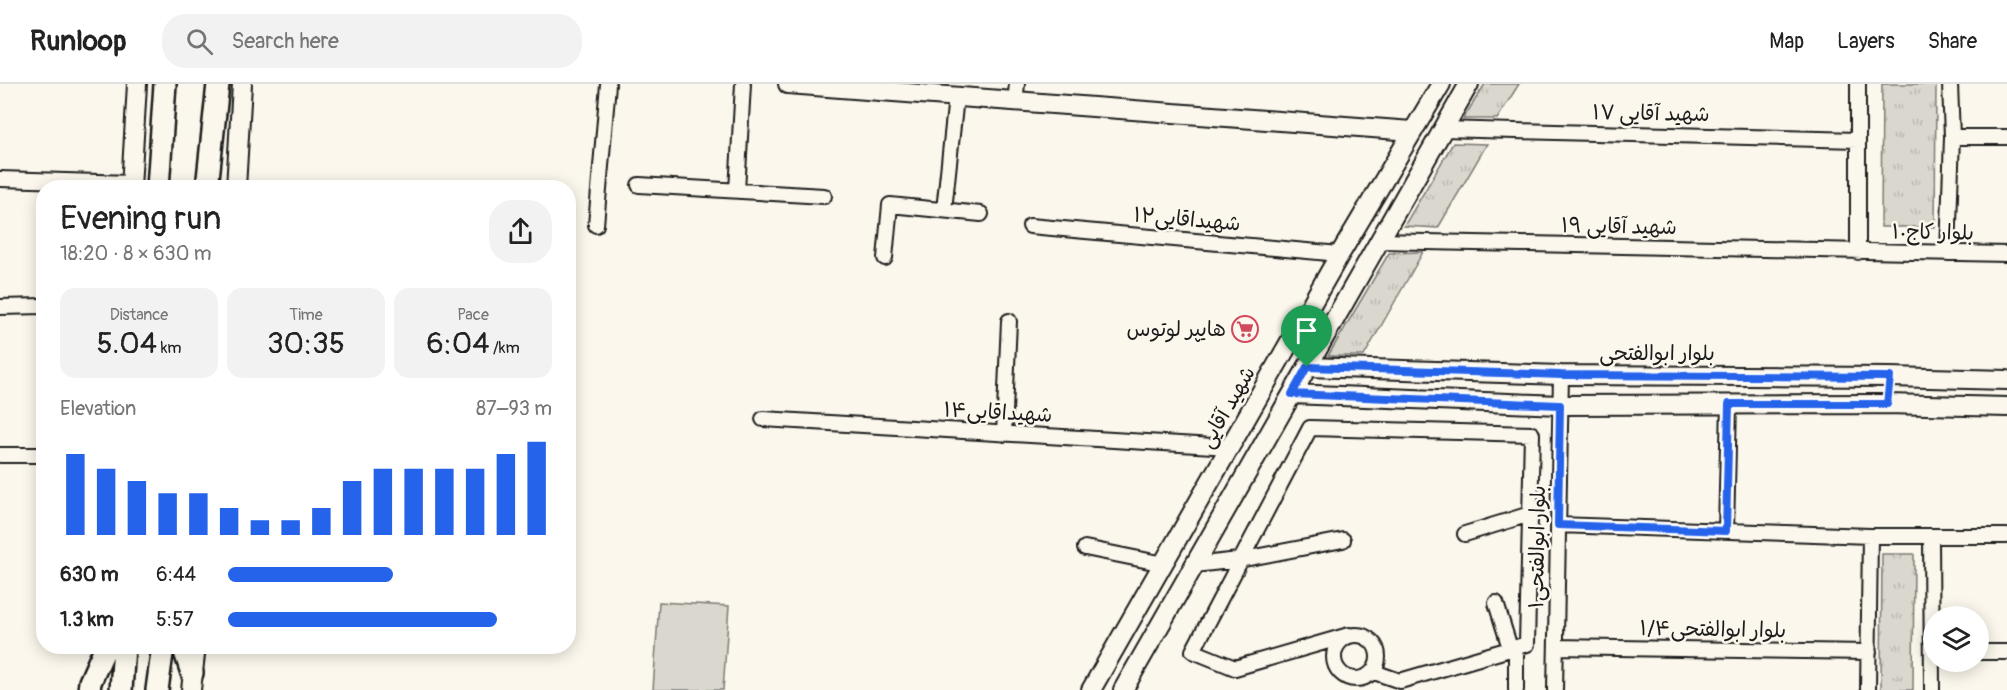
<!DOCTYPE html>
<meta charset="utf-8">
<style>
:root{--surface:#fff;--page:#f2f2f2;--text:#222;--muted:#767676;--line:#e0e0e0;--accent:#2563eb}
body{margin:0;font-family:Pangolin,"Playpen Sans Arabic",sans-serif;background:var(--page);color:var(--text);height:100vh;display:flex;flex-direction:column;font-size:22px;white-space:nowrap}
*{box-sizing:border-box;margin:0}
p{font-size:20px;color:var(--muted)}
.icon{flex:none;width:33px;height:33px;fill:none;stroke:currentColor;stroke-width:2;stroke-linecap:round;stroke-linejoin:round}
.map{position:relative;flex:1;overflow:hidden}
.details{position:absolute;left:36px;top:96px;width:540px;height:474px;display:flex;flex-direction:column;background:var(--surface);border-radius:24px;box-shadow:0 3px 15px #0003}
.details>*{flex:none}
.tools{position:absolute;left:1923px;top:522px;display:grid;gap:12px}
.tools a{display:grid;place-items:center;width:66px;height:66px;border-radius:50%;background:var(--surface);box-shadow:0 3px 15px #0003;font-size:30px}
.pin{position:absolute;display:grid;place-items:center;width:51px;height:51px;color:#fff;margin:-62px -26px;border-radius:50% 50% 50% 0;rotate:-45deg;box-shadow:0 0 6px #0007}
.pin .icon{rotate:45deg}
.round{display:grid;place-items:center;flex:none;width:63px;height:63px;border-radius:24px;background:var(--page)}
.overview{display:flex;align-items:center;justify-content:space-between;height:102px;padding:0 24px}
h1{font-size:33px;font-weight:600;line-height:45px}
.stats{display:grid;grid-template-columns:repeat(3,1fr);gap:9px;height:102px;padding:6px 24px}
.stats div{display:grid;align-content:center;border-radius:15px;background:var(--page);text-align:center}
.stats b{font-size:30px;font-weight:600}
.stats small{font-size:16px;font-weight:400}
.stats p{font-size:16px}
.chart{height:168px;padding:12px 24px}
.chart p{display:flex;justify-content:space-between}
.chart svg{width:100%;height:108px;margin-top:6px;stroke:var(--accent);stroke-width:6}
ul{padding:0 24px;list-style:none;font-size:20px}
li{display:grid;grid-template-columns:96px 72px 1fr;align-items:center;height:45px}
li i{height:15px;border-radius:8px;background:var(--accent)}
header{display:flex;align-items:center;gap:36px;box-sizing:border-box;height:84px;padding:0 30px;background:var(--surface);border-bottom:2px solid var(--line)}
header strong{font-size:28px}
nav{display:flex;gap:33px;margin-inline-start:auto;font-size:21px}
.search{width:420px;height:54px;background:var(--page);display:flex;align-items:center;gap:15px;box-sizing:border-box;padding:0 21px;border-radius:24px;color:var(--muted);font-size:22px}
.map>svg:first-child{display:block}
.grass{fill:#dad7ce;stroke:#7b7a75;stroke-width:1.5}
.park{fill:url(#park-tufts);stroke:#7b7a75;stroke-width:1.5}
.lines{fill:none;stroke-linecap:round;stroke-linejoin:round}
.street-casing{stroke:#1c1c1c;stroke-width:18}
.secondary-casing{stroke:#1c1c1c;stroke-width:22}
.primary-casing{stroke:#1c1c1c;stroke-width:26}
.street{stroke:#fbf7ec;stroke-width:14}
.secondary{stroke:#fbf7ec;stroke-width:18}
.primary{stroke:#fbf7ec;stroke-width:21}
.route-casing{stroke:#fff;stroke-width:12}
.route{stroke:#2563eb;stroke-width:8}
.labels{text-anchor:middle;stroke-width:5;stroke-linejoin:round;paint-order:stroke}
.street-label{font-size:21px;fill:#1c1c1c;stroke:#fbf7ec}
.poi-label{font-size:21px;fill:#1c1c1c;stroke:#fbf7ec;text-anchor:end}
</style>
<header>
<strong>Runloop</strong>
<div class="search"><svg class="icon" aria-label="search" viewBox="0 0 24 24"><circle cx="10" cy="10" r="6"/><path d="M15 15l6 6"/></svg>Search here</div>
<nav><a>Map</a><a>Layers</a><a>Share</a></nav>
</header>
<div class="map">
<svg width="2007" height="606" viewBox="0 0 2007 606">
<defs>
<pattern id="park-tufts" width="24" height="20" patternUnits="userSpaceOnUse" patternTransform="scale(1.5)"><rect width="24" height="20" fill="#dad7ce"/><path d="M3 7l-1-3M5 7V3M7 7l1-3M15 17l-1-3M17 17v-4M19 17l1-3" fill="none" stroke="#bab8b0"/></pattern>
</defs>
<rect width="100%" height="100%" fill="#fbf7ec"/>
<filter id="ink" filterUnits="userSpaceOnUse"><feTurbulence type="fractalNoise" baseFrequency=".0167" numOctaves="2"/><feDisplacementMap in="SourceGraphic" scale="12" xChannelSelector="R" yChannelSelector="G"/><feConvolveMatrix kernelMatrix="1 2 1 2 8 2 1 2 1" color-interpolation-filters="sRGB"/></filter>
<g filter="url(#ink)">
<path class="grass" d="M 659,518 L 729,522 L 723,606 L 653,606 Z"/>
<path class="park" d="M 1485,0 L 1519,0 L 1497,35 L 1463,35 Z
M 1882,0 L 1936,0 L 1935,143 L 1881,143 Z
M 1453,59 L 1487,60 L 1438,144 L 1404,142 Z
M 1423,168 L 1364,272 L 1328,272 L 1389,169 Z
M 1882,470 L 1914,470 L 1913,606 L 1881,606 Z"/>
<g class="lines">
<defs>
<path id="street" d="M 1015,18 L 1017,0
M 1443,45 L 1858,56
M 1952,53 L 2007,53
M 0,95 L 131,99
M 639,101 L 824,112
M 737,107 L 743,0
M 944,126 L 956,13
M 596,141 L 608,0
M 1030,142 L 1340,170
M 1379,157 L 2007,170
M 1858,168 L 1858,0
M 1948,169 L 1952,53 L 1950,0
M 885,174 L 890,121 L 981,130
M 0,223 L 44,222
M 763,335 L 1230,363
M 1004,350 L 1009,237
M 0,371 L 44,371
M 1558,441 L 1870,452 L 2007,452
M 1726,447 L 1729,320
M 1465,450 L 1530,430
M 1931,452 L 1932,606
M 1085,464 L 1164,480
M 1194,481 L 1239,476 L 1343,456
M 1496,519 L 1510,564
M1334 573a22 22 0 1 1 44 0a22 22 0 1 1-44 0Z
M 1349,551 L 1235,584 L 1193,567 L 1310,344 L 1532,350 L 1527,560 L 1400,597 L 1374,588
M 1556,563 L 1869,568
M 1978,568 L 2007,568
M 1516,571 L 1516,606
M 1555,606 L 1561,291
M 1868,606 L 1870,452"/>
<path id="secondary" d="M 788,0 L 1412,47
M 131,104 L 137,0
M 236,104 L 242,0
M 1307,283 L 1561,291 L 1890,293 L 2007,296
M 1292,310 L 1560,321 L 1887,320 L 2007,323
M 191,606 L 196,562
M 1091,606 L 1340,170 L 1441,0
M 1123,606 L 1469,0"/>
<path id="primary" d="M 158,104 L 165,0
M 207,104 L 218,0
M 183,562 L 192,589
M 89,606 L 90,598 L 106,562
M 121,606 L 124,562
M 157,606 L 163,562"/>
</defs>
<use href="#street" class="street-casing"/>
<use href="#secondary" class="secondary-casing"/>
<use href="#primary" class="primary-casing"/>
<use href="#street" class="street"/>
<use href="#secondary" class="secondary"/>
<use href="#primary" class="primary"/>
</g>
</g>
<g class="lines" filter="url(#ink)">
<defs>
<path id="route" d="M 1307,283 L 1561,291 L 1890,293 L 1887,320 L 1729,320 L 1726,447 L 1558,441 L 1560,321 L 1292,310 Z"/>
</defs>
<use href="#route" class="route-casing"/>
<use href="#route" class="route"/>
</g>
<defs>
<symbol id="supermarket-ring" viewBox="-11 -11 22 22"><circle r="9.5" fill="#fbf7ec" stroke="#d1495b" stroke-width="1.5"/><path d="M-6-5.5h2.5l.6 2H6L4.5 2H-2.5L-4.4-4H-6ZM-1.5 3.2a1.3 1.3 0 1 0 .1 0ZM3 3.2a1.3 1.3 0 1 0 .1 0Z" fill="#d1495b"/></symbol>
</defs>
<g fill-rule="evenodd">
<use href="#supermarket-ring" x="1230" y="230" width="30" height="30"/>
</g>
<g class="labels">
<g class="street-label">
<text transform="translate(1651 29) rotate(1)" y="7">شهید آقایی ۱۷</text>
<text transform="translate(1187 135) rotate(5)" y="7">شهیداقایی۱۲</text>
<text transform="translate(1619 142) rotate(1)" y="7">شهید آقایی ۱۹</text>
<text transform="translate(1933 148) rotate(1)" y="7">بلوار کاج۱۰</text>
<text x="1657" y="276">بلوار ابوالفتحی</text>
<text transform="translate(1227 323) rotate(-60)" y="7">شهید آقایی</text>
<text transform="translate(998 328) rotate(3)" y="7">شهیداقایی۱۴</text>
<text transform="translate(1537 463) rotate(-89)" y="7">بلوار ابوالفتحی۱</text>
<text transform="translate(1713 545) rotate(1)" y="7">بلوار ابوالفتحی۱/۴</text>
</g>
<g class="poi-label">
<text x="1226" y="252">هایپر لوتوس</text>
</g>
</g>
</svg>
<div class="tools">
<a><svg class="icon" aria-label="layers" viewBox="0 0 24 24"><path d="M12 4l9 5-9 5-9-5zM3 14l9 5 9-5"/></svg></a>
</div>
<div class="pin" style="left:1307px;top:283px;background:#1e9e55"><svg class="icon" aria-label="arrive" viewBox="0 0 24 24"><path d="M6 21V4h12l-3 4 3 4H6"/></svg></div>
<section class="details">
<div class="overview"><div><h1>Evening run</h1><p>18:20 · 8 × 630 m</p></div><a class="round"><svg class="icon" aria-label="share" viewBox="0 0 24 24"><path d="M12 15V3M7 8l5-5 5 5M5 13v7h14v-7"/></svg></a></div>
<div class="stats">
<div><p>Distance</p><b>5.04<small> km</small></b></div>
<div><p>Time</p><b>30:35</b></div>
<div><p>Pace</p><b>6:04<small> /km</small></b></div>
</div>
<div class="chart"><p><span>Elevation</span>87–93 m</p>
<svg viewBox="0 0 160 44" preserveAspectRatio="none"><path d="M5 44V11M15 44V17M25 44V22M35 44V27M45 44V27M55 44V33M65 44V38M75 44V38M85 44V33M95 44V22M105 44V17M115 44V17M125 44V17M135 44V17M145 44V11M155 44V6"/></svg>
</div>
<ul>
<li><b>630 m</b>6:44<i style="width:51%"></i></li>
<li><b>1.3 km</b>5:57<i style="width:83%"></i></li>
</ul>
</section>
</div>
